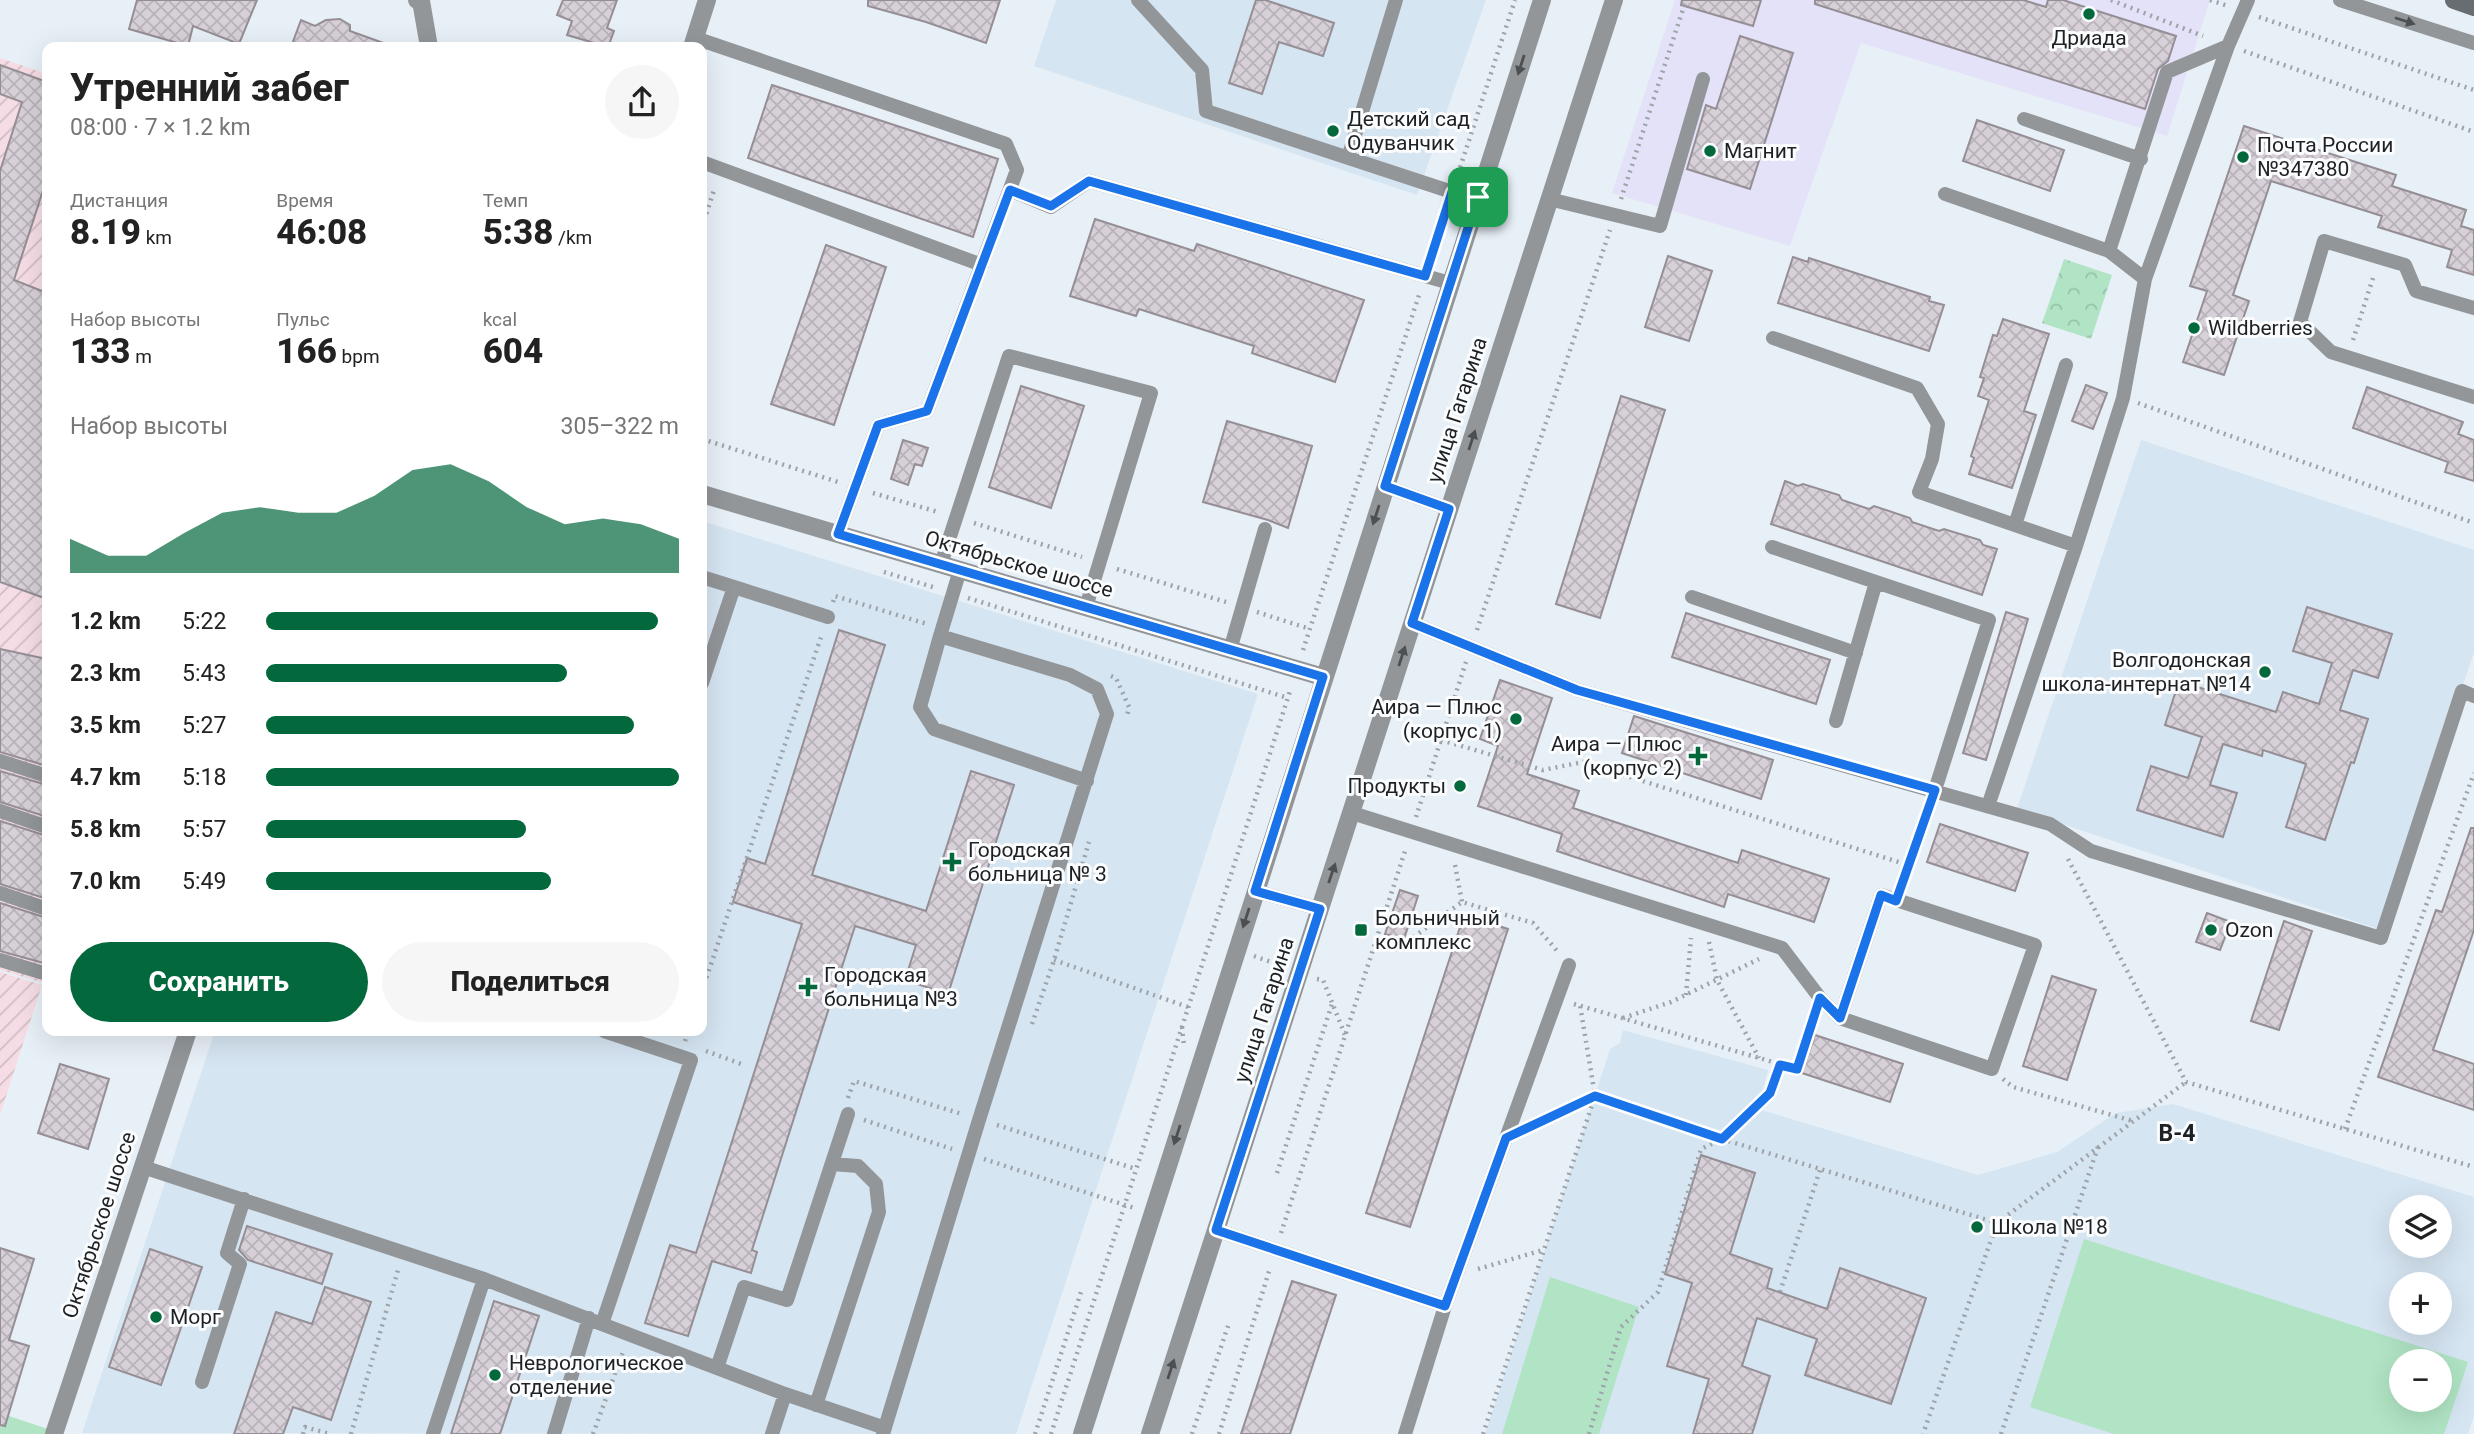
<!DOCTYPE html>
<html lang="ru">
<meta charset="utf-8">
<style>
:root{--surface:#fff;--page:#f6f6f6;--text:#222;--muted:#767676;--accent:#04683d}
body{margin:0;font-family:Roboto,sans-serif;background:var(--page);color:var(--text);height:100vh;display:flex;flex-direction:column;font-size:26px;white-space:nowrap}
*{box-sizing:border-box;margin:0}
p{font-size:23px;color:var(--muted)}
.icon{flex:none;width:38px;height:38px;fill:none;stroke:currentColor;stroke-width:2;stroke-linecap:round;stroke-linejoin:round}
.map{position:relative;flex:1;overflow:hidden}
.details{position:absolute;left:42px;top:42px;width:665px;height:994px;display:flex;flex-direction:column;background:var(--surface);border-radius:14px;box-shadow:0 7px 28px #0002}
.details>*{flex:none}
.fabs{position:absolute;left:2389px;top:1195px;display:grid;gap:14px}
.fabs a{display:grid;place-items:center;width:63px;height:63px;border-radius:50%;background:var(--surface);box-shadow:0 7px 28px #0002;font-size:35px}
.pin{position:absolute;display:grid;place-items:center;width:60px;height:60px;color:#fff;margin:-30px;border-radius:14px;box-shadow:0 4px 10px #0006}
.round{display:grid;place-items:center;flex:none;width:74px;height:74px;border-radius:37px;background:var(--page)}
.overview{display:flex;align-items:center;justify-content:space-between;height:119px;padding:0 28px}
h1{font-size:38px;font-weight:800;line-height:52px}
.stats{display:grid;grid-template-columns:repeat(3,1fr);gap:10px;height:119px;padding:7px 28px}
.stats div{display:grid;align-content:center}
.stats b{font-size:35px;font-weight:800}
.stats small{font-size:19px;font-weight:400}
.stats p{font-size:19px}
.chart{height:196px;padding:14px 28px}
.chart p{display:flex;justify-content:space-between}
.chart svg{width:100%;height:126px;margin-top:7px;fill:var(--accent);opacity:.7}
.button{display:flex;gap:14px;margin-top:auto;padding:14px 28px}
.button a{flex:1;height:80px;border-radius:42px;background:var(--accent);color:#fff;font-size:28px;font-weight:800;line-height:80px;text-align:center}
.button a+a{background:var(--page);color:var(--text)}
ul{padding:0 28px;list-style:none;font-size:23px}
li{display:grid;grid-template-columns:112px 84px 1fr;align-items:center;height:52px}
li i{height:18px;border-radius:9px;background:var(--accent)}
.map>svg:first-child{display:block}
.commercial{fill:#e4e2f8}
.industrial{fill:url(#industrial-furrows)}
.built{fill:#d6e5f2;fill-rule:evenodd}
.grass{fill:#b0e4c4;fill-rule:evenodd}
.park{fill:url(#park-crowns)}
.building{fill:url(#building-cross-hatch);stroke:#958e95;stroke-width:2}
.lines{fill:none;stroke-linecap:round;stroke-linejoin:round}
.path{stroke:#9da3a8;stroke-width:4.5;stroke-dasharray:2 5;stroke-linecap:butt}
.service{stroke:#939699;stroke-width:14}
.minor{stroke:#939699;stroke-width:18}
.tertiary{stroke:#939699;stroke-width:18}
.secondary{stroke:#676d71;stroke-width:18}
.oneway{fill:#4d5052}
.route-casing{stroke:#fff;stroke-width:14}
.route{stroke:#1a73e8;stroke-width:9}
.poi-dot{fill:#04683d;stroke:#fafcfe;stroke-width:2.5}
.labels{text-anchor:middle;stroke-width:6;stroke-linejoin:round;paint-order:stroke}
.poi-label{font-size:21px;fill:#1e2123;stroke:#fafcfe;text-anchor:start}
.street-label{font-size:21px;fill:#1e2123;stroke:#fafcfe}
.neighbourhood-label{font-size:23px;font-weight:bold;fill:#1e2123;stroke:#fafcfe}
</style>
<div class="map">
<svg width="2474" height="1434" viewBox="0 0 2474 1434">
<defs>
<pattern id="industrial-furrows" width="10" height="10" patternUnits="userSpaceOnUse" patternTransform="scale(1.75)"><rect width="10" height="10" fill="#f6dde5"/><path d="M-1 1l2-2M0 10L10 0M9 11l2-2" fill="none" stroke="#d2bdc4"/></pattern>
<pattern id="park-crowns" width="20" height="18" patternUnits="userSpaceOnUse" patternTransform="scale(1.75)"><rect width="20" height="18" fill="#b0e4c4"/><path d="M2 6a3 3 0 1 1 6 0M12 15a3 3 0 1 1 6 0" fill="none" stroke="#97c3a8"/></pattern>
<pattern id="building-cross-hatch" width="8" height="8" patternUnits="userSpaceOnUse" patternTransform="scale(1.75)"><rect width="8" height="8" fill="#d7d0d8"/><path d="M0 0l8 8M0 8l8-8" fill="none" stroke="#b8b2b9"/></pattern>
</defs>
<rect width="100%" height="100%" fill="#e8f0f7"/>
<path class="commercial" d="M 1675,0 L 2210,0 L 2167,136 L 1861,43 L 1790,246 L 1612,193 Z"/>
<path class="industrial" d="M 0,58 L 47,74 L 47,984 L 0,970 Z
M 0,972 L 42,985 L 0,1115 Z"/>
<path class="built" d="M 1056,0 L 1486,0 L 1417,195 L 1034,66 Z
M 2141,440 L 2474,550 L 2474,652 L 2381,930 L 2017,809 Z
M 702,521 L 1258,694 L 1016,1434 L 82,1433 L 215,1031 L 702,1031 Z
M 1623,1030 L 1768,1070 L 1758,1109 L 1978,1175 L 2057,1152 L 2116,1113 L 2173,1104 L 2474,1197 L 2474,1416 L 2468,1434 L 1485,1434 L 1610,1049 L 1620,1043 ZM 2401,1208 L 2440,1208 L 2440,1246 L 2401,1246 ZM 2401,1284 L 2440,1284 L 2440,1323 L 2401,1323 ZM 2401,1362 L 2440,1362 L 2440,1400 L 2401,1400 Z"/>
<path class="grass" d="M 2084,1239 L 2468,1362 L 2444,1434 L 2114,1434 L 2030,1407 ZM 2401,1362 L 2440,1362 L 2440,1400 L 2401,1400 Z
M 1550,1277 L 1639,1307 L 1599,1434 L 1502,1434 Z
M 0,1413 L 51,1430 L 49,1434 L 0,1434 Z"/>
<path class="park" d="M 2064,259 L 2112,275 L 2091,339 L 2042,323 Z"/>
<path class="building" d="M 137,0 L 257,0 L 239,44 L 193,26 L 188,46 L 129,29 Z
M 563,0 L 617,0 L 607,28 L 614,31 L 608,47 L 567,35 L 572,21 L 557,15 Z
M 868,0 L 1000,0 L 986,43 L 926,22 L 868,6 Z
M 1256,0 L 1265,0 L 1334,23 L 1323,56 L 1279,42 L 1262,94 L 1229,83 Z
M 1682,0 L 1761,0 L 1753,26 L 1681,5 Z
M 1815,0 L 2023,0 L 2046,7 L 2048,0 L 2063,0 L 2176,36 L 2168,61 L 2158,69 L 2145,109 L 1815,4 Z
M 340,19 L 350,25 L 350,31 L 389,45 L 389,47 L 291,47 L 301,20 L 315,26 L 326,20 Z
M 1740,36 L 1793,53 L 1750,189 L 1687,169 L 1706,105 L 1716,109 Z
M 0,65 L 47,82 L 47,178 L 14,280 L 47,293 L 47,599 L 0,582 L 0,171 L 22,102 L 0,94 Z
M 772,85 L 998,159 L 973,237 L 748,158 Z
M 1977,120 L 2064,150 L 2050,191 L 1963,161 Z
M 2244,126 L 2396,175 L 2392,186 L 2466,210 L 2461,226 L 2474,230 L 2474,275 L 2447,267 L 2452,250 L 2378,227 L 2382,216 L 2271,181 L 2233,295 L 2249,301 L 2224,375 L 2183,362 L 2207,291 L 2190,286 Z
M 1095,219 L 1194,251 L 1197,244 L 1364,300 L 1335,382 L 1252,353 L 1254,346 L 1139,309 L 1136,316 L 1070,296 Z
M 826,245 L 886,267 L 834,425 L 771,404 Z
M 1668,256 L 1712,271 L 1689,341 L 1645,327 Z
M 1793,257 L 1808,262 L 1809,258 L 1930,297 L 1929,301 L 1944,305 L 1929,351 L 1778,303 Z
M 2003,319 L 2049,334 L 2024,411 L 2036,415 L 2012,488 L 1969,474 L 1974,458 L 1971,456 L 1989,400 L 1978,396 L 1984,378 L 1980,377 L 1993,335 L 1997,336 Z
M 2086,385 L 2107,393 L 2093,429 L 2072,421 Z
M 1021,386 L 1084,406 L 1051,508 L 989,487 Z
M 2367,387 L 2463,422 L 2458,434 L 2474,440 L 2474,481 L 2445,472 L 2448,462 L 2353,428 Z
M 1621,396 L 1665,410 L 1600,618 L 1556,604 Z
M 1227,421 L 1312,446 L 1288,528 L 1268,520 L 1203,502 Z
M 903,440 L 928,448 L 922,466 L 915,464 L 908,485 L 891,479 Z
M 1785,481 L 1798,486 L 1803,484 L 1839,495 L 1842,500 L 1869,509 L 1874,506 L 1910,518 L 1912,522 L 1939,531 L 1944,529 L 1980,540 L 1983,545 L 1997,549 L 1982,595 L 1771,524 Z
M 2307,607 L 2392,634 L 2378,678 L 2353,670 L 2340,710 L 2368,719 L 2354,763 L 2351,762 L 2325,840 L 2286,827 L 2306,764 L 2263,750 L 2262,756 L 2223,744 L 2210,785 L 2237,793 L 2223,837 L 2137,810 L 2151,766 L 2188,778 L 2202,737 L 2165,725 L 2179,681 L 2276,712 L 2283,692 L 2319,704 L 2332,663 L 2293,651 Z
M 2006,612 L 2028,619 L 1986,760 L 1963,753 Z
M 1686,613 L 1830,660 L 1816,704 L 1672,657 Z
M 839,630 L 885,645 L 812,875 L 926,911 L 971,771 L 1014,785 L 948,994 L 905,980 L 916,945 L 855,926 L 752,1250 L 757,1252 L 751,1273 L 712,1261 L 688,1336 L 645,1323 L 670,1245 L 696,1253 L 802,924 L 733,902 L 747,858 L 765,864 Z
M 0,649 L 47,659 L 47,766 L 0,752 Z
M 1500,680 L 1552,698 L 1527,774 L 1579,791 L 1573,808 L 1738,863 L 1742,850 L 1829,879 L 1814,922 L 1728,894 L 1724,907 L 1557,851 L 1562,834 L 1478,806 L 1498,746 L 1480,739 Z
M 1634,716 L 1773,760 L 1761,799 L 1622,753 Z
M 0,771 L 47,785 L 47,817 L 0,802 Z
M 0,821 L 47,836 L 47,899 L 0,884 Z
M 1940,824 L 2028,853 L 2015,891 L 1927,862 Z
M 2471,828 L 2474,828 L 2474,930 L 2433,1050 L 2474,1064 L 2474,1110 L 2378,1077 L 2436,910 L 2442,912 Z
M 1400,890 L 1418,896 L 1404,939 L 1385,934 Z
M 0,903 L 47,918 L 47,964 L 0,951 Z
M 2207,913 L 2231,922 L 2220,950 L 2196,942 Z
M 1464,915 L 1508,929 L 1410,1227 L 1366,1213 Z
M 2284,921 L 2312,931 L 2279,1030 L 2251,1021 Z
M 2052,976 L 2096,990 L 2067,1080 L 2023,1066 Z
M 1815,1035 L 1903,1064 L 1890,1102 L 1802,1073 Z
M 60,1064 L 109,1079 L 88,1149 L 38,1133 Z
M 1701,1155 L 1755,1173 L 1730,1254 L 1772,1269 L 1767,1288 L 1827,1309 L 1840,1268 L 1926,1298 L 1891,1404 L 1805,1375 L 1817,1339 L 1757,1318 L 1742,1366 L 1770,1376 L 1752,1434 L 1693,1434 L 1709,1379 L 1667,1366 L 1692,1283 L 1665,1274 Z
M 247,1226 L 332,1254 L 322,1284 L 248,1260 L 239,1250 Z
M 0,1248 L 34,1259 L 9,1340 L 29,1346 L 5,1426 L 0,1425 Z
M 150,1249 L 202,1267 L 161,1385 L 109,1367 Z
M 1292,1281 L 1336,1295 L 1290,1434 L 1241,1434 Z
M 325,1287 L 371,1302 L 331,1420 L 293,1407 L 283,1434 L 234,1434 L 276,1312 L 312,1324 Z
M 494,1301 L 539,1316 L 500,1434 L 451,1434 Z"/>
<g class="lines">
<path class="path" d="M 2111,0 L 2203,36
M 2210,0 L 2228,6
M 2259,17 L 2474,90
M 2244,51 L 2474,132
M 1458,174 L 1515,0
M 1621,199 L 1686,0
M 702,227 L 715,187
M 1430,261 L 1447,209
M 2353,340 L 2374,275
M 2138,403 L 2474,523
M 702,439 L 838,482
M 873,493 L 938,512
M 974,523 L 1082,557
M 1117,569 L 1226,602
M 884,572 L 936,588
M 968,598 L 1288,698
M 833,602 L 835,596 L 927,624
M 1257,612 L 1310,629
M 1477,630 L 1610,230
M 1303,650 L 1420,292
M 1111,676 L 1116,678 L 1129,707 L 1127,716
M 1441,740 L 1543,770 L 1583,762 L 1908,865
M 1416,817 L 1466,662
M 2068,859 L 2186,1082 L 2474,1167
M 1455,865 L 1462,902
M 1901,885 L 1929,807
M 1709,942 L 1717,980 L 1759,1058
M 1376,943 L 1397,949 L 1462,902 L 1533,923 L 1559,953
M 1254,956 L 1282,966
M 1054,960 L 1188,1007
M 1317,979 L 1323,980 L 1345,1035
M 702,991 L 822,634
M 1686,995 L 1691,938
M 1574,1004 L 1797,1069 L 1815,1016
M 1623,1018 L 1671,1002 L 1759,959
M 1032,1024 L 1054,960 L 1089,842
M 1182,1027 L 1184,1046
M 685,1041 L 688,1031
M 706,1051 L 744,1065
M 2003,1079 L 2013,1087 L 2133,1121
M 848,1098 L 854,1081 L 962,1114
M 864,1120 L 952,1149
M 997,1125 L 1136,1169
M 1530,1127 L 1595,1096 L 1580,1005
M 2345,1129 L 2474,773
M 984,1159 L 1134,1208
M 1277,1173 L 1332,1004
M 1997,1223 L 2186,1082
M 1281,1233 L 1406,848
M 1478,1269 L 1543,1250
M 1780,1292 L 1820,1170
M 303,1434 L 305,1427 L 330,1434
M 351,1434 L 398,1270
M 593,1434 L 624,1349
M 1035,1434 L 1082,1289
M 1051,1434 L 1291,688
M 1192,1434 L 1229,1323
M 1219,1434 L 1270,1268
M 1483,1434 L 1595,1096 L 1722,1139 L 1997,1223 L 1923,1434
M 1589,1434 L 1621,1327 L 1658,1292 L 1701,1149 L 1722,1139 L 1770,1093 L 1780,1065
M 2001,1434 L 2098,1147"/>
<path class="service" d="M 1138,0 L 1202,70 L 1206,111 L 1452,192 L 1478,197
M 2340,0 L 2474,43
M 695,38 L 1006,144 L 1017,170 L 927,411 L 878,425 L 838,534
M 2024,119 L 2141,159
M 1348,158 L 1396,0
M 702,162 L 982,265
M 1010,190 L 1051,207 L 1089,181 L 1450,283
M 1945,194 L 2109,251
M 1549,199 L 1660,226 L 1703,79
M 2145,279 L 2109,251 L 2167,72 L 2228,46
M 2474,308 L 2416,291 L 2405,265 L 2324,241 L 2300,322 L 2331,352 L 2474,397
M 1773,338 L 1917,388 L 1938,424 L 1932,459 L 1919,492 L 2076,546
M 1385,486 L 1449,509
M 2015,525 L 2066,365
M 1772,547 L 1989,620 L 1935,790
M 941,564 L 1009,356 L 1151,393 L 1086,607
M 702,577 L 734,587 L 702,683
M 734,587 L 828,617
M 1692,597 L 1856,653
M 1412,623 L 1577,690 L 2050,824 L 2091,851 L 2381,938 L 2462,691 L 2474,696
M 940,636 L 920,707 L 934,729 L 1087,781
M 1230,650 L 1265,529
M 1836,721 L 1876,582
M 0,761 L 47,776
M 1988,806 L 2076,546 L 2123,398 L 2145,279 L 2228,46 L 2248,0
M 0,811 L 47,827
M 1352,813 L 1782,948 L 1820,998 L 1840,1018 L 1992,1069 L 2035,945 L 1881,895 L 1840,1018
M 1255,891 L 1320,909
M 0,893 L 47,909
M 0,960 L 47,974
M 143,1167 L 484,1279 L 785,1394 L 885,1428
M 1216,1230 L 1445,1306
M 602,1324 L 691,1060 L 604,1031
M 717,1368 L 744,1287 L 787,1300 L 848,1114
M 202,1382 L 240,1264 L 227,1253 L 244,1199
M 816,1405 L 879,1212 L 876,1184 L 858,1166 L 832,1164
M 433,1434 L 484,1279
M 554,1434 L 589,1318
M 772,1434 L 785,1394
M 883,1434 L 979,1120 L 1107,714 L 1097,689 L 1070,675 L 940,636 L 960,570
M 1405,1434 L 1445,1306 L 1569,965"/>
<path class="minor" d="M 417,0 L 421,1 L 429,47
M 692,47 L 707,0
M 702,494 L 1323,677
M 54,1434 L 188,1031"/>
<path class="tertiary" d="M 1082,1434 L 1542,0
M 1150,1434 L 1614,0"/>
<path class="secondary" d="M 2454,0 L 2474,7"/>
</g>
<defs><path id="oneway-solid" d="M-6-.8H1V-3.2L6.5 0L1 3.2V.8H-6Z" transform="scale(1.75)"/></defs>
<g class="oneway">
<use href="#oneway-solid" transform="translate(2405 21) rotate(18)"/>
<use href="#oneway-solid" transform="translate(1521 65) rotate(108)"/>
<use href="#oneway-solid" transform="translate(1472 440) rotate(-72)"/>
<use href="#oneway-solid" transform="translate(1376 515) rotate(108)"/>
<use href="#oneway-solid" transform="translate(1402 656) rotate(-72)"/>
<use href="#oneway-solid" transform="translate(1332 873) rotate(-71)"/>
<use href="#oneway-solid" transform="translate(1246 918) rotate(108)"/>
<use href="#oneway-solid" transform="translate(1177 1135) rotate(108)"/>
<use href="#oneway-solid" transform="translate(1171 1369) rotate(-72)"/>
</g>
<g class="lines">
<defs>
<path id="route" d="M 1089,181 L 1425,276 L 1452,192 L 1478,197 L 1385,486 L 1449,509 L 1412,623 L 1577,690 L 1935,790 L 1896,901 L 1881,895 L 1840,1018 L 1820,998 L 1797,1069 L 1780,1065 L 1770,1093 L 1722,1139 L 1595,1096 L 1506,1138 L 1445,1306 L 1216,1230 L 1320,909 L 1255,891 L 1323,677 L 838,534 L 878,425 L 927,411 L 1010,190 L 1051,206 Z"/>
</defs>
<use href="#route" class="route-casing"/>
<use href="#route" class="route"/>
</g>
<g class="poi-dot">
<circle cx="2089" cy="14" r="7"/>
<circle cx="1333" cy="131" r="7"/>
<circle cx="1710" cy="151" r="7"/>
<circle cx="2243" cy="157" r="7"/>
<circle cx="2194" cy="328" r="7"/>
<circle cx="2265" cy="672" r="7"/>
<circle cx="1516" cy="719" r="7"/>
<path d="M1694.5 745.5h7v7h7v7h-7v7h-7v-7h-7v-7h7z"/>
<circle cx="1460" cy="786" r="7"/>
<path d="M948.5 851.5h7v7h7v7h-7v7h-7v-7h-7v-7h7z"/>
<rect x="1354" y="923" width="14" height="14" rx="3.5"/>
<circle cx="2211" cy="930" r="7"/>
<path d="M804.5 976.5h7v7h7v7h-7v7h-7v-7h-7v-7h7z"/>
<circle cx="1977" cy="1227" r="7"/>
<circle cx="156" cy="1317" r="7"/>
<circle cx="495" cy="1375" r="7"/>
</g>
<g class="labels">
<g class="poi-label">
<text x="2089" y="45" text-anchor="middle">Дриада</text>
<text x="1347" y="126">Детский сад<tspan x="1347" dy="24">Одуванчик</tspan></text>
<text x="2257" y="152">Почта России<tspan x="2257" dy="24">№347380</tspan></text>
<text x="1724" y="158">Магнит</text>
<text x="2208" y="335">Wildberries</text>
<text x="2251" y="667" text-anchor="end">Волгодонская<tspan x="2251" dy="24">школа-интернат №14</tspan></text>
<text x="1502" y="714" text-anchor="end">Аира — Плюс<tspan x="1502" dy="24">(корпус 1)</tspan></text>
<text x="1682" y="751" text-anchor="end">Аира — Плюс<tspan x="1682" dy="24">(корпус 2)</tspan></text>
<text x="1446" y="793" text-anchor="end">Продукты</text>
<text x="968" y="857">Городская<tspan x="968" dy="24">больница № 3</tspan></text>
<text x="1375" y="925">Больничный<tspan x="1375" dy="24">комплекс</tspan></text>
<text x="2225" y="937">Ozon</text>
<text x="824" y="982">Городская<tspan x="824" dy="24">больница №3</tspan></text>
<text x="1991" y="1234">Школа №18</text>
<text x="170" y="1324">Морг</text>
<text x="509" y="1370">Неврологическое<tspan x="509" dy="24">отделение</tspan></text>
</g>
<g class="street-label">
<text transform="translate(1457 410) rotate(-72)" y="7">улица Гагарина</text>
<text transform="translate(1019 564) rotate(16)" y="7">Октябрьское шоссе</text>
<text transform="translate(1264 1010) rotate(-72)" y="7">улица Гагарина</text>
<text transform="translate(99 1225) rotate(-72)" y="7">Октябрьское шоссе</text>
</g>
<g class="neighbourhood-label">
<text x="2177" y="1141">В-4</text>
</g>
</g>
</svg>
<div class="fabs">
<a><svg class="icon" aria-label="layers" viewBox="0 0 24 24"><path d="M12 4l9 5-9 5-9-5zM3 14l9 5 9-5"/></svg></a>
<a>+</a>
<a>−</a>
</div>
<div class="pin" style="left:1478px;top:197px;background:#1e9e55"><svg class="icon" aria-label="arrive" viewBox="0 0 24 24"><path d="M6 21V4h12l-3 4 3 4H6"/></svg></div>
<section class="details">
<div class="overview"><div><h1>Утренний забег</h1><p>08:00 · 7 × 1.2 km</p></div><a class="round"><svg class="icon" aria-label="share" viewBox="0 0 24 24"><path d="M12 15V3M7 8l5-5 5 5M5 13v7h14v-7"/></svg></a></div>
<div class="stats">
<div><p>Дистанция</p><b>8.19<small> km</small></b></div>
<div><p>Время</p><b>46:08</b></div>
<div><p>Темп</p><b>5:38<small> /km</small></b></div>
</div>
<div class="stats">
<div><p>Набор высоты</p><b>133<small> m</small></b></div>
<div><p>Пульс</p><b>166<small> bpm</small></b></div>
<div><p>kcal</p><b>604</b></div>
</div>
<div class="chart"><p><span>Набор высоты</span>305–322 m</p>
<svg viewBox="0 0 160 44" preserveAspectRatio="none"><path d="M0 44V32L10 38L20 38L30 30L40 23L50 21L60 23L70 23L80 17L90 8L100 6L110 12L120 21L130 27L140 25L150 27L160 32V44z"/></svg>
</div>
<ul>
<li><b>1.2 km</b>5:22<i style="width:95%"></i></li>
<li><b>2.3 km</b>5:43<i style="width:73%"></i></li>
<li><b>3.5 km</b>5:27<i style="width:89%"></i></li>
<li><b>4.7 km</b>5:18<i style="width:100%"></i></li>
<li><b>5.8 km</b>5:57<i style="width:63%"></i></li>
<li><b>7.0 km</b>5:49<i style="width:69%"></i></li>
</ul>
<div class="button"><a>Сохранить</a><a>Поделиться</a></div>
</section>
</div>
